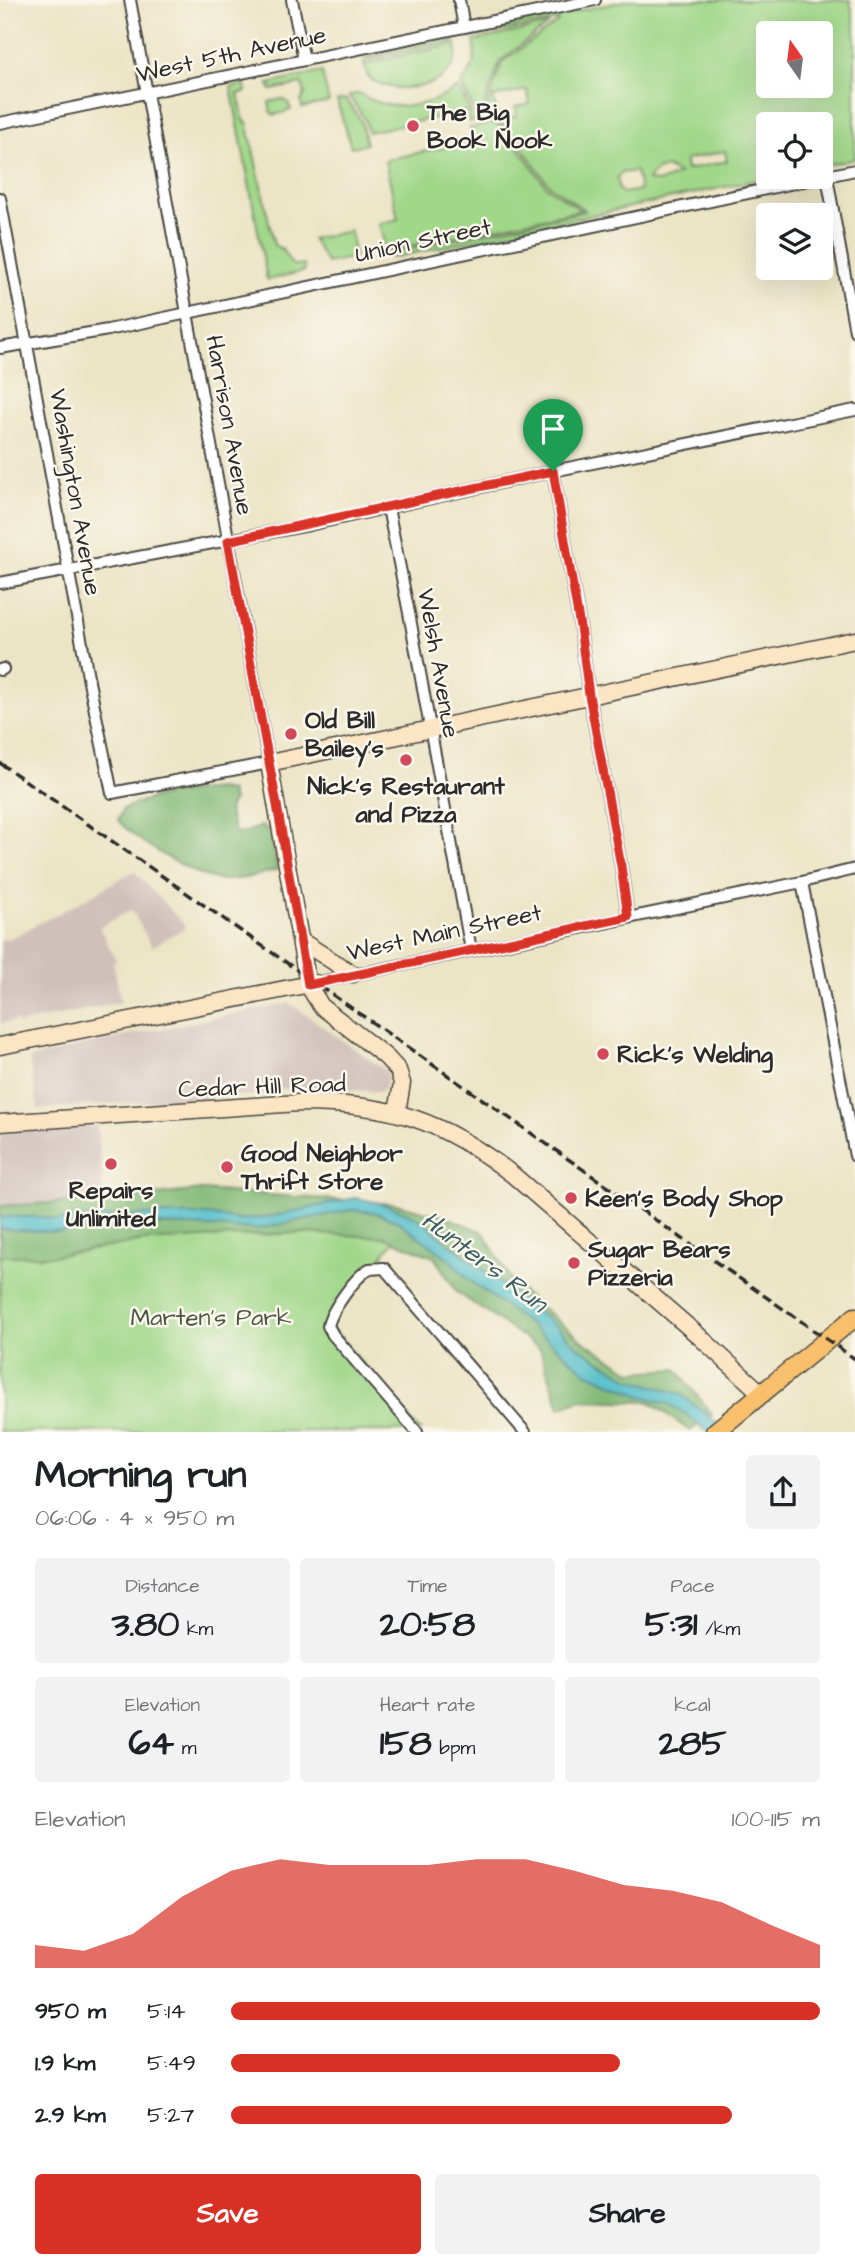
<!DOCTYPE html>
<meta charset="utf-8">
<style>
:root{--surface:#fff;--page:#f2f2f2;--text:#202124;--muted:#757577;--accent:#d93025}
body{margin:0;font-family:"Architects Daughter",sans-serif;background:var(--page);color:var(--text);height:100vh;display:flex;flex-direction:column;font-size:26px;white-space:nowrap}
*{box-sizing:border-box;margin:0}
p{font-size:23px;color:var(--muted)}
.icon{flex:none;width:38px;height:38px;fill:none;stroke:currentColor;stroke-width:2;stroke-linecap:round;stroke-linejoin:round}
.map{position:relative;height:1432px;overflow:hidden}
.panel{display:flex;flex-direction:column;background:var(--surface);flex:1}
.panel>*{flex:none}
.needle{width:46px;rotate:346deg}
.controls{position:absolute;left:756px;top:21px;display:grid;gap:14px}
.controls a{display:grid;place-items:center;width:77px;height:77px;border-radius:7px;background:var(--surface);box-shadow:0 7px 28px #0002;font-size:35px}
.pin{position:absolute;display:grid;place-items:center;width:60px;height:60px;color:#fff;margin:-72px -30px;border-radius:50% 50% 50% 0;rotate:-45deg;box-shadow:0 0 7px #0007}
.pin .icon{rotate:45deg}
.round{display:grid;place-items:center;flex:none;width:74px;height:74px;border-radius:7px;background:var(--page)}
.summary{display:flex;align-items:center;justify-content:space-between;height:119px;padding:0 35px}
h1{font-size:38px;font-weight:700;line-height:52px}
.metrics{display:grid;grid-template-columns:repeat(3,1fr);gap:10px;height:119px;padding:7px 35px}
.metrics div{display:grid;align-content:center;border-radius:7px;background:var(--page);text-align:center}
.metrics b{font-size:35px;font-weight:700}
.metrics small{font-size:19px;font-weight:400}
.metrics p{font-size:19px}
.chart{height:196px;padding:14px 35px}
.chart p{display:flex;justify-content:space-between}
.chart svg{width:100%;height:126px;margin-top:7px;fill:var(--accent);opacity:.7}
.primary-button{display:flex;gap:14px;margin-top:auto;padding:14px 35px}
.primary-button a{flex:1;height:80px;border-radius:7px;background:var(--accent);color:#fff;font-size:28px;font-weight:700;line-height:80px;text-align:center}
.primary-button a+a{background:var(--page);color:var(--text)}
ul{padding:0 35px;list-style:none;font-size:23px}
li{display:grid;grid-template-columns:112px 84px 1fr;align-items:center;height:52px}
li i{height:18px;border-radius:9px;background:var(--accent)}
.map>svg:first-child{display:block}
.industrial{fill:#cfc0ba}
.green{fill:#a0d789;stroke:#66815a;stroke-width:2;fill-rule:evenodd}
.forest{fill:#80b875;stroke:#567250;stroke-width:2}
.water{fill:#50bdc9;stroke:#3e747a;stroke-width:2}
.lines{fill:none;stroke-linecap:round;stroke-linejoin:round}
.street-casing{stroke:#484742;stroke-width:14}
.secondary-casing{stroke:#484742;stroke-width:19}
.primary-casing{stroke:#484742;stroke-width:21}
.street{stroke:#fff;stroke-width:10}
.secondary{stroke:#fce5c4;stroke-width:16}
.primary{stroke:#f8bf6c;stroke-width:18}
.rail{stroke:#2b2b2b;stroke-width:3.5;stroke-dasharray:10 5;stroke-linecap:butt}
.route-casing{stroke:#fff;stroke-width:14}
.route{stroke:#d93025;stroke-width:9}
.poi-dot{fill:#d1495b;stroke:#fbf7ec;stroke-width:2.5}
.labels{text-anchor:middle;stroke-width:5;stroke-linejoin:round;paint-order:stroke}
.street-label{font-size:24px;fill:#2b2b2b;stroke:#fbf7ec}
.poi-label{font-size:24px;font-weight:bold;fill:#2b2b2b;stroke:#fbf7ec;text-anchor:start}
.park-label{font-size:24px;fill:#485642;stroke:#fbf7ec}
.water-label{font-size:26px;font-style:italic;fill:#385e62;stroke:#fbf7ec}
</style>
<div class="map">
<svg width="855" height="1432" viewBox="0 0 855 1432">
<rect width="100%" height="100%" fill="#fbf7ec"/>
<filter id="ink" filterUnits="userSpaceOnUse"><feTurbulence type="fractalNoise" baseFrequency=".0143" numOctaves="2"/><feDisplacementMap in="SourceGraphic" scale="14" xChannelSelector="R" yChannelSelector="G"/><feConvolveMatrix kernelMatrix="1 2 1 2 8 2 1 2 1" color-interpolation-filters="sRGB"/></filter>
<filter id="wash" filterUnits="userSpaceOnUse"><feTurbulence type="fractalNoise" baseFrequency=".00686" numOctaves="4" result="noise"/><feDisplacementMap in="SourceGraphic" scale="28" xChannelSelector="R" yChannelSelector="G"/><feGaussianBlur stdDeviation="1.57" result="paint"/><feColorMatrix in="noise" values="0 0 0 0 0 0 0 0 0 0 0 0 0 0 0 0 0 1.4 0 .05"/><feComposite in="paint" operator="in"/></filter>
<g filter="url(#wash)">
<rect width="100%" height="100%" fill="#ebe4c5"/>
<path class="industrial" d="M 134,871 L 186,927 L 152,947 L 132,910 L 99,927 L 116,960 L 113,962 L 121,1002 L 18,1024 L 17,1020 L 0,1024 L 0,940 L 11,938 L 80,902 Z
M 289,1003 L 386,1071 L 388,1076 L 385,1088 L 379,1092 L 308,1087 L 281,1089 L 266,1094 L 38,1109 L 29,1059 L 114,1038 Z
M 97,1126 L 104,1200 L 0,1206 L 0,1133 Z"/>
<path class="green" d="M 629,0 L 850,0 L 855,27 L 855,159 L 821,166 L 821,124 L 768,124 L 768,177 L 771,177 L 391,258 L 390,253 L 586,211 L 549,185 L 506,125 L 493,122 L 517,116 L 515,107 L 530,104 L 527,90 L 493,97 L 498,118 L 482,122 L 502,62 L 558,22 L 558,20 L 468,38 L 473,33 ZM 768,33 L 821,33 L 821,86 L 768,86 ZM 725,151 L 727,161 L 686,170 L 685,160 ZM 666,167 L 679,174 L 660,182 L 649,181 L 648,179 L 657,170 ZM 636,171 L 640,190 L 624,193 L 619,190 L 617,178 L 621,173 Z
M 549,24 L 500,61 L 479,121 L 461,84 C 473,71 477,59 474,41 Z
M 446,38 L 455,41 L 365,60 L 369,56 Z
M 456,44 C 463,87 395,100 368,77 L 364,64 Z
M 322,72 L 329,102 L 302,108 L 301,101 L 305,94 L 302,84 L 271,90 L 269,84 Z
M 245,84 L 246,92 L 238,94 L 244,121 L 247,122 L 274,245 L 282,249 L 292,265 L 304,265 L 305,271 L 268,280 L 267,279 L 231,87 Z
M 457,88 L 461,92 L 475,121 L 469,122 L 466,111 L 368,132 L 365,120 L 349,96 L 359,93 C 391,114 427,108 457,88 Z
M 281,99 L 287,101 L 291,110 L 275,115 L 271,113 L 269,102 Z
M 346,99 L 361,121 L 366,144 L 351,147 L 337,101 Z
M 491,123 L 504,127 L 547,187 L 581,210 L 386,251 L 379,224 L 398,219 L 385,160 L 472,141 L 470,128 Z
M 350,231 L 355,257 L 327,263 L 312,239 Z
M 0,1216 L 411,1220 L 328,1324 L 420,1431 L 0,1432 Z"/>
<path class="forest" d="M 220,789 L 230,791 L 233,801 L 228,811 L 235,832 L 243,833 L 262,826 L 271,830 L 277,870 C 260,874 241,881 223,880 C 198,879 134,840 118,820 L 123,809 C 154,794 186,792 220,789 Z
M 201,1190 L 396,1204 L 446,1217 L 483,1232 L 515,1286 L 583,1341 L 632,1372 L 676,1369 L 712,1414 L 690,1431 L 650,1402 L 580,1400 L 560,1408 L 540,1349 L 457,1292 L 434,1257 L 384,1237 L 297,1233 L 144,1241 L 54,1256 L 0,1256 L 0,1206 L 120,1199 Z"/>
<path class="water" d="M 354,1198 C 378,1201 421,1214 436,1233 L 557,1327 L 578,1347 L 630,1379 L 680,1394 L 728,1431 L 706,1431 L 687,1415 L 669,1404 L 638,1395 L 586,1372 L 529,1324 L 469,1280 L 448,1258 L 426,1242 L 399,1222 L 374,1212 L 351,1210 L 257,1229 L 161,1225 L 59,1232 L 0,1229 L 0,1217 L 43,1217 L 56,1220 L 148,1215 L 209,1215 L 239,1220 L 269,1217 Z"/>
</g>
<g filter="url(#ink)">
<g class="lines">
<defs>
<path id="street" d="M 292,0 L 304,60
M 459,0 L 464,27
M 0,123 L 595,0
M 827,177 L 855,331
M 0,198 L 89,682 L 112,793 L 269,763 L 130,0
M 0,348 L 108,330 L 855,170
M 553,471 L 580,627 L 589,695 L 621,866 L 628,917
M 388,508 L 409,613 L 471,950
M 0,583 L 309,525 L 553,471 L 855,410
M 0,670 L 3,669
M 802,882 L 855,1156
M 315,983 L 802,882 L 855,869
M 417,1432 L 333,1335 L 328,1326 C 331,1311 355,1277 369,1269 L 384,1268 L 525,1432"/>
<path id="secondary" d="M 301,941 L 353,974
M 0,1046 L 315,983
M 397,1113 L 402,1083 L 398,1070 L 386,1057 L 321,1006 L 308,985 L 269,763 L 855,640
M 0,1123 L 299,1103 C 390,1103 441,1119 513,1175 L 700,1337 L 762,1394"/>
<path id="primary" d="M 715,1432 L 855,1317"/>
</defs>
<use href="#street" class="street-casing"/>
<use href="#secondary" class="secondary-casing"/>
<use href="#primary" class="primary-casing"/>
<use href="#street" class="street"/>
<use href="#secondary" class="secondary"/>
<use href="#primary" class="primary"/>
<path class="rail" d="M 0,763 L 855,1359"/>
</g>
</g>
<g class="lines" filter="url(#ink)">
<defs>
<path id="route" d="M 553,471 L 580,627 L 589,695 L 621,866 L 628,917 L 308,985 L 277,805 L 228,541 Z"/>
</defs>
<use href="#route" class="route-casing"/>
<use href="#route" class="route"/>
</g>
<g class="poi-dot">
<circle cx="413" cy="126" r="7"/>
<circle cx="291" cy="734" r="7"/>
<circle cx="406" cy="760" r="7"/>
<circle cx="603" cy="1054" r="7"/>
<circle cx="111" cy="1164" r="7"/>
<circle cx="227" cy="1167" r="7"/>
<circle cx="571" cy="1198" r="7"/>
<circle cx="574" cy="1263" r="7"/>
</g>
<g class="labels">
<g class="street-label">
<text transform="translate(231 54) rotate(-12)" y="8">West 5th Avenue</text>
<text transform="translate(423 240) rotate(-12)" y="8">Union Street</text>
<text transform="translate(230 425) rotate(80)" y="8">Harrison Avenue</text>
<text transform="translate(76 492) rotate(80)" y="8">Washington Avenue</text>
<text transform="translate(439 663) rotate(80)" y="8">Welsh Avenue</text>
<text transform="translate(444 932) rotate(-12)" y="8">West Main Street</text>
<text transform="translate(262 1086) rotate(-2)" y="8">Cedar Hill Road</text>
</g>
<g class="poi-label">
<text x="427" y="120">The Big<tspan x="427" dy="28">Book Nook</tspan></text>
<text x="305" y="728">Old Bill<tspan x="305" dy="28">Bailey's</tspan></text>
<text x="406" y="794" text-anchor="middle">Nick's Restaurant<tspan x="406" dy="28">and Pizza</tspan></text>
<text x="617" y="1062">Rick's Welding</text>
<text x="241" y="1161">Good Neighbor<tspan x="241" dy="28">Thrift Store</tspan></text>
<text x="111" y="1198" text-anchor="middle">Repairs<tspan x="111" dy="28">Unlimited</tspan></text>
<text x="585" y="1206">Keen's Body Shop</text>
<text x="588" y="1257">Sugar Bears<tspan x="588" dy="28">Pizzeria</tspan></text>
</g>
<g class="park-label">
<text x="211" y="1325">Marten's Park</text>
</g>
<g class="water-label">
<text transform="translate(485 1261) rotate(37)" y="9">Hunters Run</text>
</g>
</g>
</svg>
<div class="controls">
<a><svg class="needle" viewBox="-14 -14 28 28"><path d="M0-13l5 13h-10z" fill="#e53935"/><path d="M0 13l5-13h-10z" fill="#757577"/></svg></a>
<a><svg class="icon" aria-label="locate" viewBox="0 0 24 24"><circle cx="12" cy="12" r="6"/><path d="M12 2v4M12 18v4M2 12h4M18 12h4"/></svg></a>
<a><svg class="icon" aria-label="layers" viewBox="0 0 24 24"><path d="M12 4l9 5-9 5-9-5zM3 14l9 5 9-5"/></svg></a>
</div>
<div class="pin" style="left:553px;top:471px;background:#1e9e55"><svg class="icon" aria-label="arrive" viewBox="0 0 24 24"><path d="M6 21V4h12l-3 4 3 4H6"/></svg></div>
</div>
<section class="panel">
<div class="summary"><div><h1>Morning run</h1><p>06:06 · 4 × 950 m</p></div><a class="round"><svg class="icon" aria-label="share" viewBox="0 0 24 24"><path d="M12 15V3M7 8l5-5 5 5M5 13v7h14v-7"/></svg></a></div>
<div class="metrics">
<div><p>Distance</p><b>3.80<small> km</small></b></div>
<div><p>Time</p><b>20:58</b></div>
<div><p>Pace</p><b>5:31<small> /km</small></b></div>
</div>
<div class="metrics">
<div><p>Elevation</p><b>64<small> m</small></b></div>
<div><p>Heart rate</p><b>158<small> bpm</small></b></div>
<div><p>kcal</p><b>285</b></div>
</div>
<div class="chart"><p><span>Elevation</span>100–115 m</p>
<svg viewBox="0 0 160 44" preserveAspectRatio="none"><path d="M0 44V36L10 38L20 32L30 19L40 10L50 6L60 8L70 8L80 8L90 6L100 6L110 10L120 15L130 17L140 21L150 29L160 36V44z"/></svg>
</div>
<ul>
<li><b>950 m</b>5:14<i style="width:100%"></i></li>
<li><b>1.9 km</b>5:49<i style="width:66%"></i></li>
<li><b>2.9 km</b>5:27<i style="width:85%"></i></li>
</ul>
<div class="primary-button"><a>Save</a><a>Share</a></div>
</section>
